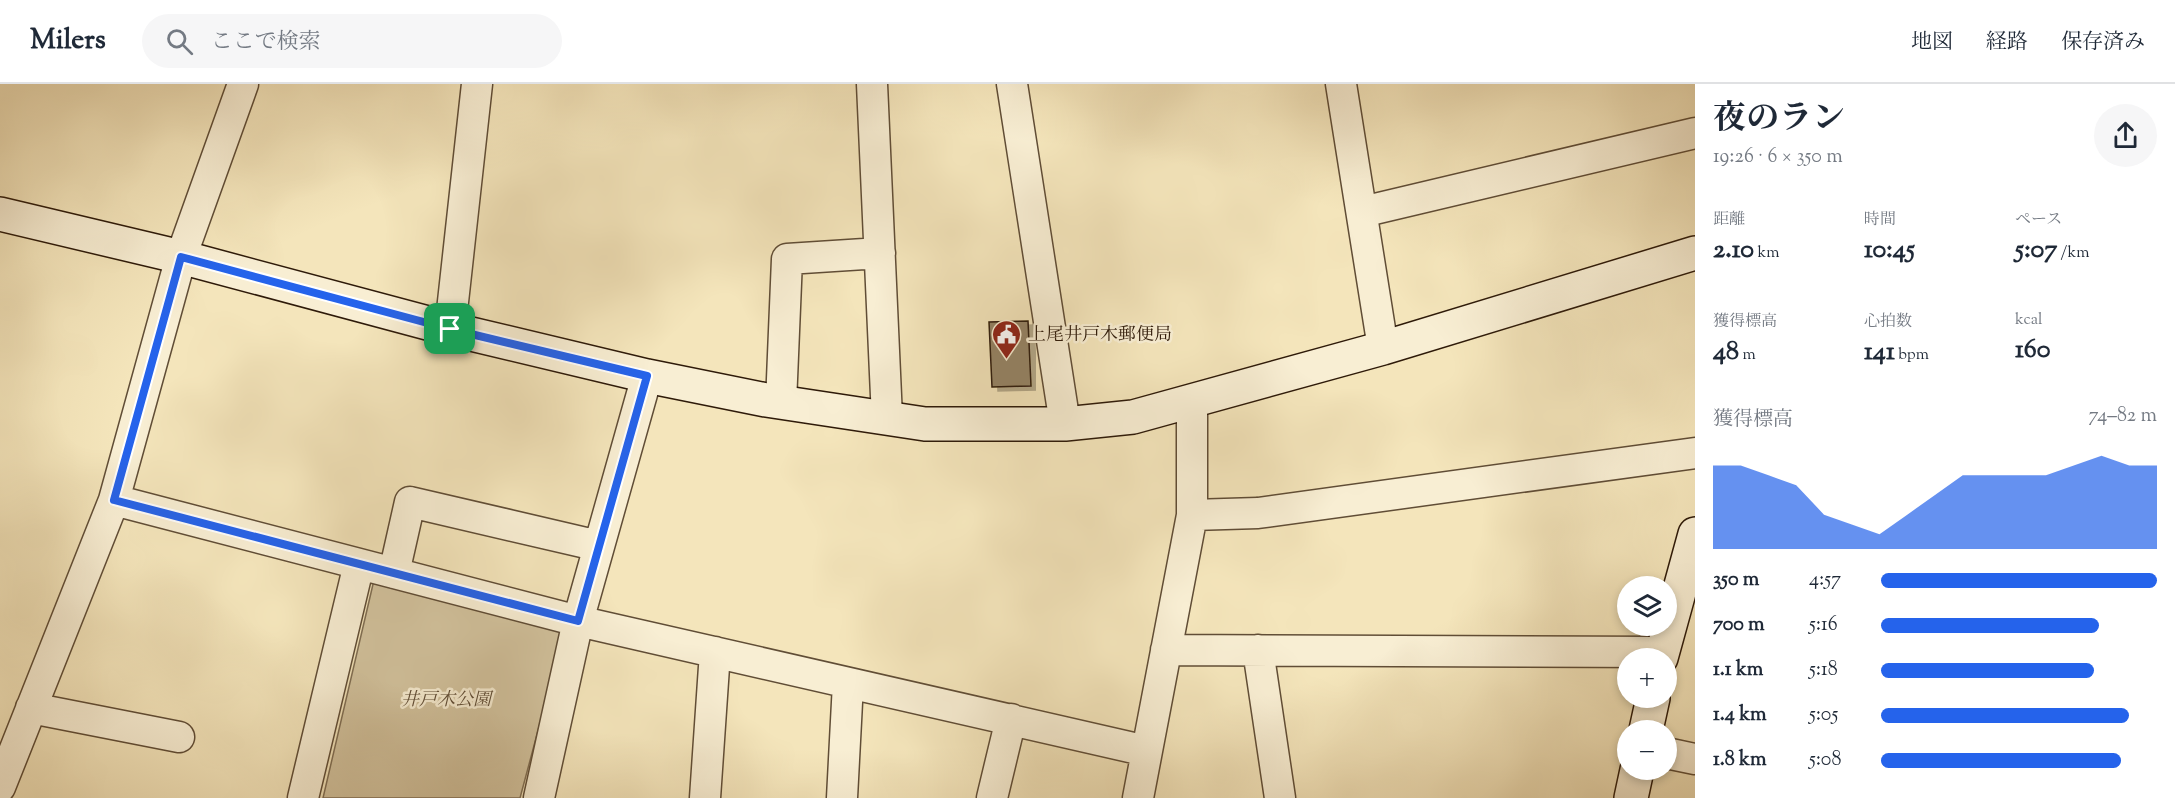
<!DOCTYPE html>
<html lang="ja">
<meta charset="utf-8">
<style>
:root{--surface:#fff;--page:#f6f6f7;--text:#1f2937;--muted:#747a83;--line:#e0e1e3;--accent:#2563eb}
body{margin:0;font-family:"Sorts Mill Goudy","Noto Serif JP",serif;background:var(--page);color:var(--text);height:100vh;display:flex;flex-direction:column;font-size:22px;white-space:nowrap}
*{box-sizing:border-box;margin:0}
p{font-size:20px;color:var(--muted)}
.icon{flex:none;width:33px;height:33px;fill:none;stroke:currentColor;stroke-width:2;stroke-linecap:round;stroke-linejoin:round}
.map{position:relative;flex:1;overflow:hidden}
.details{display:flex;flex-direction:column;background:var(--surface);width:480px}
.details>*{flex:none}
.controls{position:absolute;left:1617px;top:492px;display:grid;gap:12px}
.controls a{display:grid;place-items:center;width:60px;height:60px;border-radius:50%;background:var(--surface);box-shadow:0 3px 9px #0003;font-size:30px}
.pin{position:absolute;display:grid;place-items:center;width:51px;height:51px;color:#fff;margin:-26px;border-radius:12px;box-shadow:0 3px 9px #0006}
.round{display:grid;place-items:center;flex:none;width:63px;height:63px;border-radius:32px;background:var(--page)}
.overview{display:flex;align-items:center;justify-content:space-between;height:102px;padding:0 18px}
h1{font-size:33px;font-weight:700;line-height:45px}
.stats{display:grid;grid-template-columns:repeat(3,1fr);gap:9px;height:102px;padding:6px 18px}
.stats div{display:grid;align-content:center}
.stats b{font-size:26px;font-weight:700}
.stats small{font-size:16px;font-weight:400}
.stats p{font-size:16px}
.chart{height:168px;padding:12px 18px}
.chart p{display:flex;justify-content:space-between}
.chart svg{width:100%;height:108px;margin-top:6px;fill:var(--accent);opacity:.7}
ul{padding:0 18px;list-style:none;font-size:20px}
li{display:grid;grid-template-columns:96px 72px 1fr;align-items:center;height:45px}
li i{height:15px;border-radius:8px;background:var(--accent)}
header{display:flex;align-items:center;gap:36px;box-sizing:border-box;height:84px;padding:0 30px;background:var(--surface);border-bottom:2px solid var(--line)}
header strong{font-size:28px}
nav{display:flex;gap:33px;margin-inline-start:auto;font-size:21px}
.search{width:420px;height:54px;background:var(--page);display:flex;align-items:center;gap:15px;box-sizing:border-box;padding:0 21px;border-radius:33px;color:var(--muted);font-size:22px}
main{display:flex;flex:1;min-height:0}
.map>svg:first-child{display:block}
.green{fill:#d2c29d;stroke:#806e53;stroke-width:1.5}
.building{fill:#958466;stroke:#2e1a09;stroke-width:1.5;filter:url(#shadow)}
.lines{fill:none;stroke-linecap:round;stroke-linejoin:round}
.street-casing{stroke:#604d36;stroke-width:33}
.secondary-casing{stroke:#2e1a09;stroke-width:36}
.street{stroke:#f8eed3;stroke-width:30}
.secondary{stroke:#f8eed3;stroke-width:33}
.route-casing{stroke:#fff;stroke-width:12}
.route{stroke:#2563eb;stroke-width:8}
.labels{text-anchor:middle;stroke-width:5;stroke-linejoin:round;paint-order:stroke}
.poi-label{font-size:18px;fill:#2e1a09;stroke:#f8eed3;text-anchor:start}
.park-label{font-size:18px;font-style:italic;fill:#5f4c35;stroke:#f8eed3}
</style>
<header>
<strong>Milers</strong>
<div class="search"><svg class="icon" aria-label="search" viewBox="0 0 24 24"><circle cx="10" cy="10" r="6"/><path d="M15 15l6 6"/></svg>ここで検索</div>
<nav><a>地図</a><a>経路</a><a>保存済み</a></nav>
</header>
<main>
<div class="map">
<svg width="1695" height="714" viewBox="0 0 1695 714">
<defs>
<filter id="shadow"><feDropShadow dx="6" dy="4" stdDeviation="0" flood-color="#0004"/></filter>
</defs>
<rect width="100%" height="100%" fill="#f4e5bb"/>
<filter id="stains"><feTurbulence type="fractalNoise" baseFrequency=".00333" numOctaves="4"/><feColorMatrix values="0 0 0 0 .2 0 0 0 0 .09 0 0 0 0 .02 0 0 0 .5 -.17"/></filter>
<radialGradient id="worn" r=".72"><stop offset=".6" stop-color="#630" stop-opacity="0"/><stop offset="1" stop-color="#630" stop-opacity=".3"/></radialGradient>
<path class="green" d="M 374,496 L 566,542 L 520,714 L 323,714 Z"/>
<path class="building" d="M 1028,237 L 1031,302 L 992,303 L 989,238 Z"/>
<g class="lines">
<defs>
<path id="street" d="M 872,0 L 887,334
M 1012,0 L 1065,340
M 1341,0 L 1383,264
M 1362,128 L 1695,49
M 450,245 L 477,0
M 781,319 L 787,175 L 880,169
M 114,416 L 578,537 L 1147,667
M 1192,431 L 1258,429 L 1695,369
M 394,489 L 410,418 L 599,462
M 1166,566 L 1662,568
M 1258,566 L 1280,714
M 31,624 L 179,653
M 1666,669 L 1695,675
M 0,703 L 114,416 L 181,173 L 243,0
M 303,714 L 359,480
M 539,714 L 578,537 L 647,292
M 705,714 L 715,568
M 842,714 L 848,599
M 992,714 L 1011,635
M 1138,714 L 1192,431 L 1192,317"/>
<path id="secondary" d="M 0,130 L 181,173 L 450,245 L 647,292 L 766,316 L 925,340 L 1065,340 L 1133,333 L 1383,264 L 1695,169
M 1661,574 L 1695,450
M 1646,646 L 1653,614
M 1631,714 L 1637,686"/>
</defs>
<use href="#street" class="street-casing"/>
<use href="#secondary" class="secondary-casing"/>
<use href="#street" class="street"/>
<use href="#secondary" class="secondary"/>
</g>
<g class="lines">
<defs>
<path id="route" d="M 181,173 L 450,245 L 647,292 L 578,537 L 114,416 Z"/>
</defs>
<use href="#route" class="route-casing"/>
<use href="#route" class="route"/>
</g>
<defs>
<symbol id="civic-pin" viewBox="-11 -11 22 30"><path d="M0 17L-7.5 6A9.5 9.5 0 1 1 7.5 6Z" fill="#8f2418" stroke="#f8eed3"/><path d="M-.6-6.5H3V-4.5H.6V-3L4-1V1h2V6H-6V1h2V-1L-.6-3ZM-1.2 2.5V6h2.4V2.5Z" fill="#fff"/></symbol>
</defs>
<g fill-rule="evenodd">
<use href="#civic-pin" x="990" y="234" width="33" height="45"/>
</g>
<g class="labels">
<g class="poi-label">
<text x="1028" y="256">上尾井戸木郵便局</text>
</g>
<g class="park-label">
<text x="446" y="621">井戸木公園</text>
</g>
</g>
<rect width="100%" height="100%" filter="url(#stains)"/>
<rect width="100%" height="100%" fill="url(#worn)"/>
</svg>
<div class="controls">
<a><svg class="icon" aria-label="layers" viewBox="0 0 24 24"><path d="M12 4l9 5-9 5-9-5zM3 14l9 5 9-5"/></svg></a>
<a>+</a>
<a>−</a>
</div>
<div class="pin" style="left:450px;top:245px;background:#1e9e55"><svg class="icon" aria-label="arrive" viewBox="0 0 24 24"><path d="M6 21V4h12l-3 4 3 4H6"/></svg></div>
</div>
<section class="details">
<div class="overview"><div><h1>夜のラン</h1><p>19:26 · 6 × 350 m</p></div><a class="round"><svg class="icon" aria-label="share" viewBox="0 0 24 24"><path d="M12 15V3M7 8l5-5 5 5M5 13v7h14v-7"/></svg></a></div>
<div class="stats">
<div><p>距離</p><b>2.10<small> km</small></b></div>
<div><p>時間</p><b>10:45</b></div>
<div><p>ペース</p><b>5:07<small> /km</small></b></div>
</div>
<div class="stats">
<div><p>獲得標高</p><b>48<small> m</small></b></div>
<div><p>心拍数</p><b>141<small> bpm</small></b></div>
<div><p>kcal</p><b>160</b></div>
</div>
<div class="chart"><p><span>獲得標高</span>74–82 m</p>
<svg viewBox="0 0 160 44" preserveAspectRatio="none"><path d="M0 44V10L10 10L20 14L30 18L40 30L50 34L60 38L70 30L80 22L90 14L100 14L110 14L120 14L130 10L140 6L150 10L160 10V44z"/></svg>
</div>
<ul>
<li><b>350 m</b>4:57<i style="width:100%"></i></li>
<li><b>700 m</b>5:16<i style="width:79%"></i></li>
<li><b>1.1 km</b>5:18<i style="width:77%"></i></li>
<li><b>1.4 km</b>5:05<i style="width:90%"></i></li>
<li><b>1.8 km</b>5:08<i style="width:87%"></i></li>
</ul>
</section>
</main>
